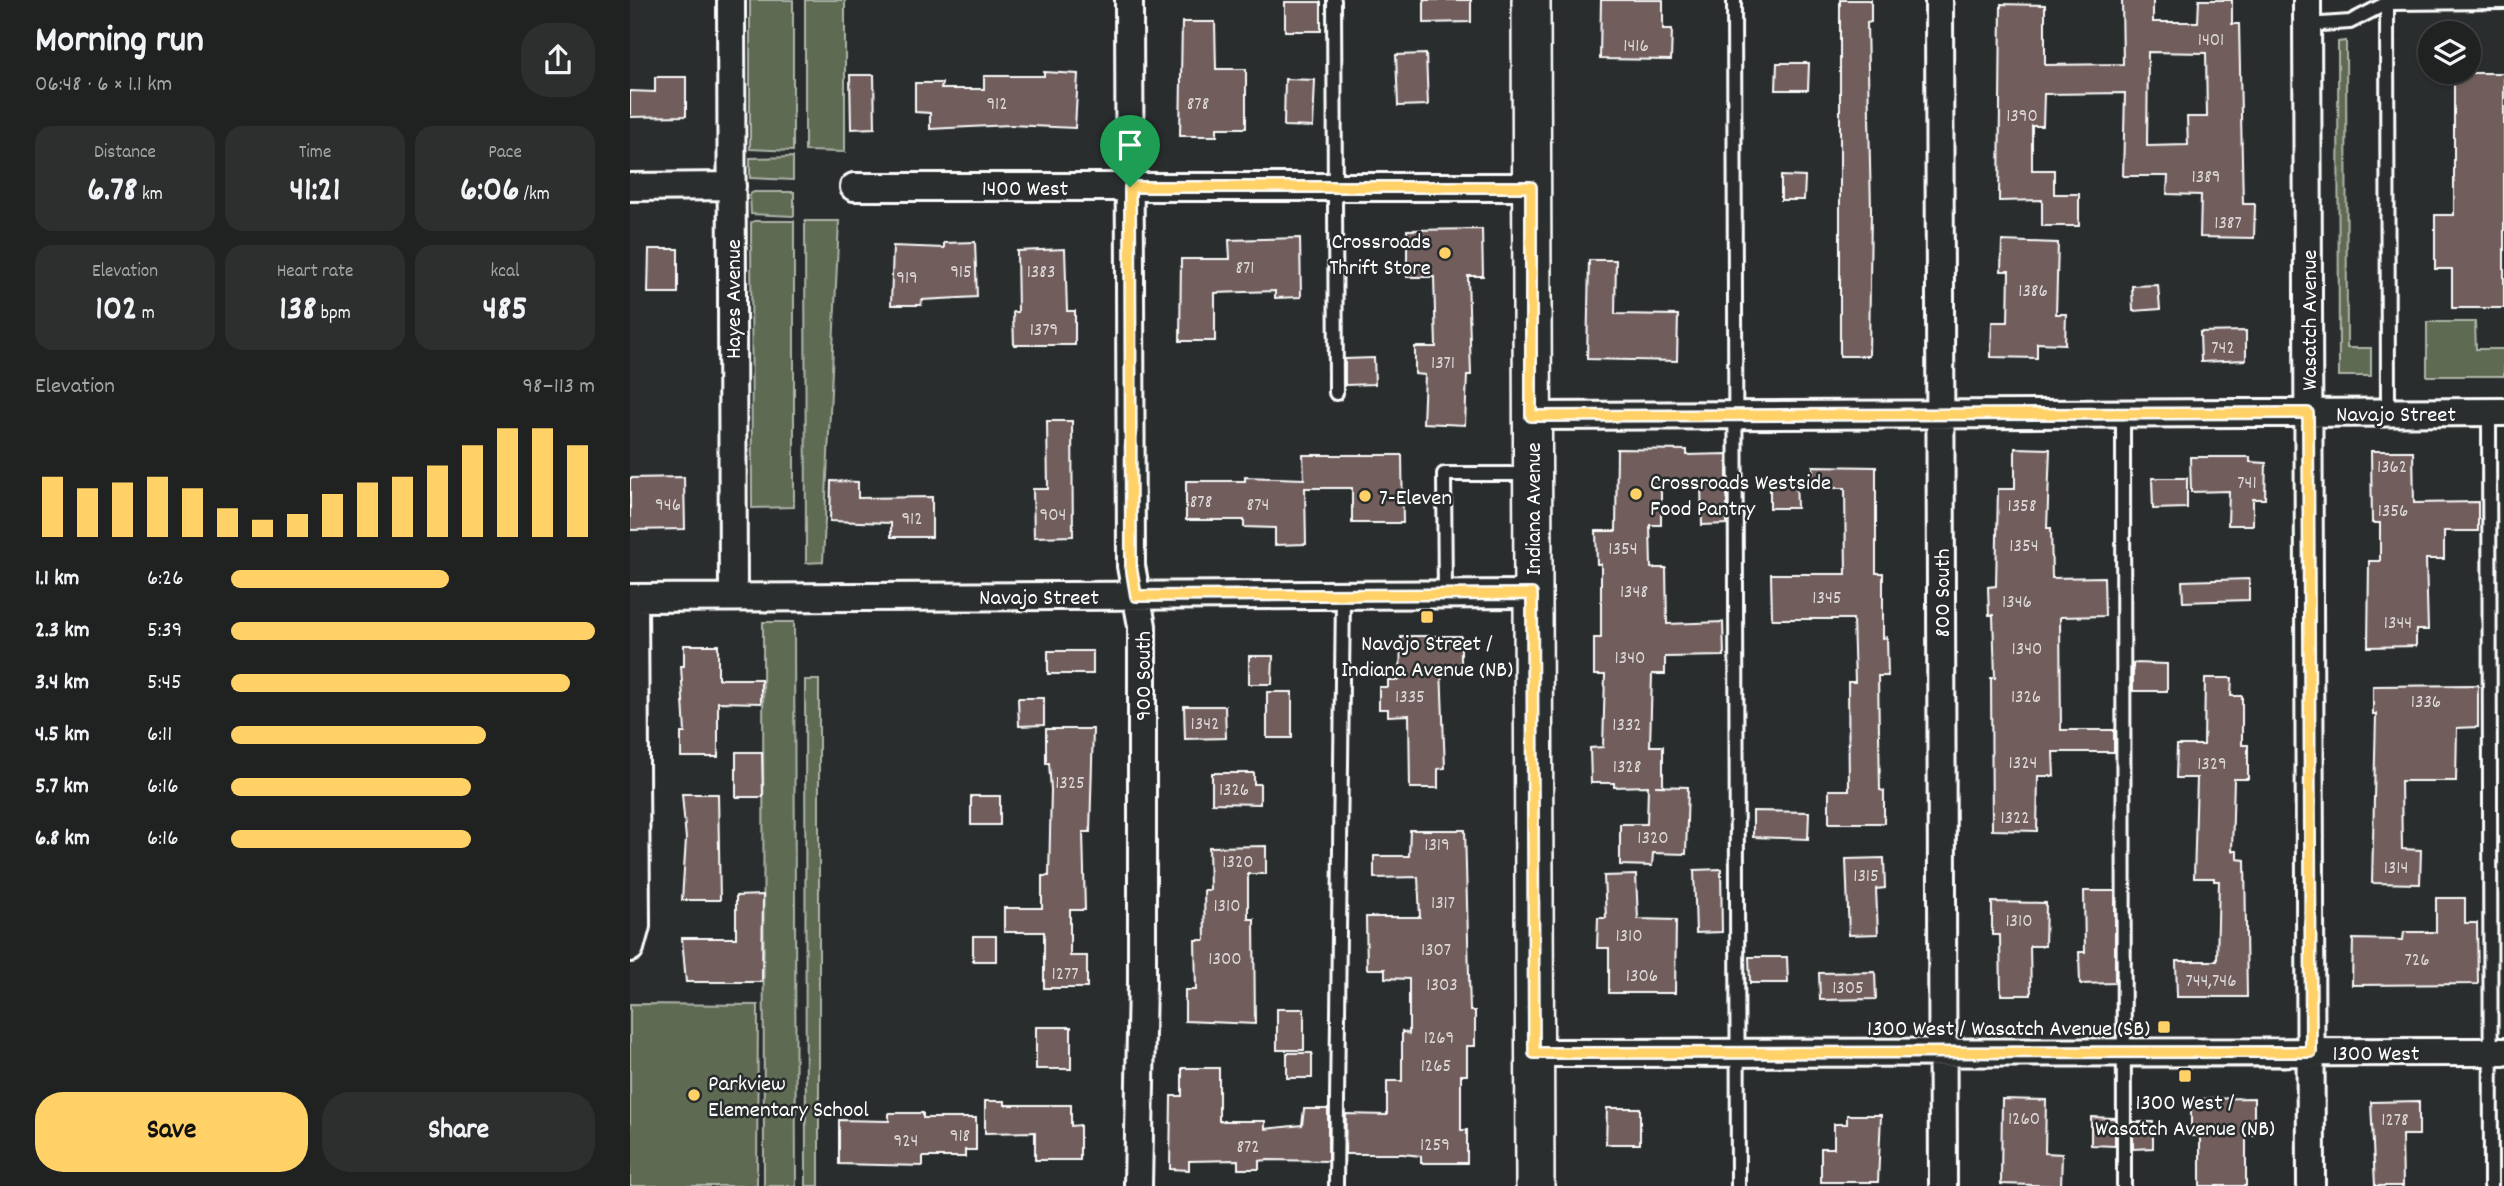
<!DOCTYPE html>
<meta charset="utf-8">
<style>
:root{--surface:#202222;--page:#2d2f2f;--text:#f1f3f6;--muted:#a2a4a5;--line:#3d3f40;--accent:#ffd166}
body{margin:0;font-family:Dekko,sans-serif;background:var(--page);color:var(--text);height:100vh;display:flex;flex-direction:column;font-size:26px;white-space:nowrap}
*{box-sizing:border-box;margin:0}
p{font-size:23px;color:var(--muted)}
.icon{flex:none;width:38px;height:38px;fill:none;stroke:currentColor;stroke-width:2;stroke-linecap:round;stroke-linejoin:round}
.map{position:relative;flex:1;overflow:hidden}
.panel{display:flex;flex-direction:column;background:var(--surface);width:630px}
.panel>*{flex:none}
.fabs{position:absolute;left:1788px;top:21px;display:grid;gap:14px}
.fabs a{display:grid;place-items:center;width:63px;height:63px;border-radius:50%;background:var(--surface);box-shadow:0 2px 5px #0004,0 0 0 2px var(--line);font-size:35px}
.pin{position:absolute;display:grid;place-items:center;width:60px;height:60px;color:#fff;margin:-72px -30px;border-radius:50% 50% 50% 0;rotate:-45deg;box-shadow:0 0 7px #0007}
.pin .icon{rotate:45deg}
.round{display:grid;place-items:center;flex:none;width:74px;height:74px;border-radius:28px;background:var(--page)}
.headline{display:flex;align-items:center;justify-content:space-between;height:119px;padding:0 35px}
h1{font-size:38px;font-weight:700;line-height:52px}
.stats{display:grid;grid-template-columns:repeat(3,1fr);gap:10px;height:119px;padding:7px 35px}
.stats div{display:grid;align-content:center;border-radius:18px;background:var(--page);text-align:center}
.stats b{font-size:35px;font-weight:700}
.stats small{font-size:19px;font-weight:400}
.stats p{font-size:19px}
.chart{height:196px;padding:14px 35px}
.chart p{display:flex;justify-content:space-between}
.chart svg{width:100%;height:126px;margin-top:7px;stroke:var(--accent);stroke-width:6}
.button{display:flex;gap:14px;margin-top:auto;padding:14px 35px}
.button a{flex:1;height:80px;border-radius:28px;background:var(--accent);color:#111;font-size:28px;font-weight:700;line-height:80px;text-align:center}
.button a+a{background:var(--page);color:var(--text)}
ul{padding:0 35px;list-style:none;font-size:23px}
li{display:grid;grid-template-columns:112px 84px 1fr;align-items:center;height:52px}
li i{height:18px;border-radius:9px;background:var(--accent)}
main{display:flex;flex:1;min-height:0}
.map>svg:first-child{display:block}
.green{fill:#5e6b53;stroke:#aeb5a9;stroke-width:2}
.building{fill:#705d5c;stroke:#fff;stroke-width:2;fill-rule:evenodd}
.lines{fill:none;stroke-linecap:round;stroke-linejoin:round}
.lane-casing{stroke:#fff;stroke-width:18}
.street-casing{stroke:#fff;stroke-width:32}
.secondary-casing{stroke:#fff;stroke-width:42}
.lane{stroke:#2a2d2e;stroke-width:12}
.street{stroke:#2a2d2e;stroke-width:26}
.secondary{stroke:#2a2d2e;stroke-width:37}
.route-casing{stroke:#fff;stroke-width:14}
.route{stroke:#ffd166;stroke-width:9}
.poi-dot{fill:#ffd166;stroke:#2a2d2e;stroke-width:2.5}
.labels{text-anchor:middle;stroke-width:5;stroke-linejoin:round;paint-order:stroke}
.number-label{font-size:19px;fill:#dbd6d6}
.street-label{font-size:23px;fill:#fff;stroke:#2a2d2e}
.poi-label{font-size:23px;fill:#fff;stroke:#2a2d2e;text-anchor:start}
</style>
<main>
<section class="panel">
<div class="headline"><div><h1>Morning run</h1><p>06:48 · 6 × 1.1 km</p></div><a class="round"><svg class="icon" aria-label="share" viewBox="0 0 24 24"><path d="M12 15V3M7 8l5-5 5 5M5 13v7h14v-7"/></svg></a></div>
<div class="stats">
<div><p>Distance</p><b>6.78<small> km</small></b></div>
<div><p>Time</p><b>41:21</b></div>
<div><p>Pace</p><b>6:06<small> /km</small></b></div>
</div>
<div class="stats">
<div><p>Elevation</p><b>102<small> m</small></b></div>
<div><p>Heart rate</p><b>138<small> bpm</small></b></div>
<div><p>kcal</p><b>485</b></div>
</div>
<div class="chart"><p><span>Elevation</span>98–113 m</p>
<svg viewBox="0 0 160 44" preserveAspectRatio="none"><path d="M5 44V23M15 44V27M25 44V25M35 44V23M45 44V27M55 44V34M65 44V38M75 44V36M85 44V29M95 44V25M105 44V23M115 44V19M125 44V12M135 44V6M145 44V6M155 44V12"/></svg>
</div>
<ul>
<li><b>1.1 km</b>6:26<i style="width:60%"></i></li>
<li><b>2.3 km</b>5:39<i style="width:100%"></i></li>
<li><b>3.4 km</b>5:45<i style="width:93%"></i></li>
<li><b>4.5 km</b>6:11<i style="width:70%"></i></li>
<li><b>5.7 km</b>6:16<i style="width:66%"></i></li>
<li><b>6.8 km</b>6:16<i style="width:66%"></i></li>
</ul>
<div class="button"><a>Save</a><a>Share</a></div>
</section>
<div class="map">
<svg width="1874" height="1186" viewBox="0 0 1874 1186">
<rect width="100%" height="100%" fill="#2a2d2e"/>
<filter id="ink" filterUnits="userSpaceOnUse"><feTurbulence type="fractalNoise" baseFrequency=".0143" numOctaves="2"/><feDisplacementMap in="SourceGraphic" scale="14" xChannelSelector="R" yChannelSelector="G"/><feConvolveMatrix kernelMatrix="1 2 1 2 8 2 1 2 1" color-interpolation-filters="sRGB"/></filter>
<g filter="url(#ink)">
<path class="green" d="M 120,0 L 163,0 L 163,151 L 120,149 Z
M 175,0 L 215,0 L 215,152 L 175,151 Z
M 1716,41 L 1717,348 L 1741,348 L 1741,376 L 1709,376 L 1708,42 Z
M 163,157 L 163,180 L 120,178 L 120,158 Z
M 124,192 L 164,192 L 164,216 L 121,214 L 120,194 Z
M 124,221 L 164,221 L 164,507 L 122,508 L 121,223 Z
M 175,221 L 209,221 L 193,562 L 176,563 Z
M 1797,322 L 1845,322 L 1846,349 L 1874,349 L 1874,376 L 1797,376 Z
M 133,622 L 164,622 L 166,1186 L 134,1186 Z
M 175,680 L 189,680 L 189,1186 L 176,1186 Z
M 0,1004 L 128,1005 L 127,1186 L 0,1186 Z"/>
<path class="building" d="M 794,0 L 841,0 L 841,22 L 794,23 Z
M 971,0 L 1033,0 L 1033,29 L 1042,29 L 1041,60 L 970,59 Z
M 1210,0 L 1241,0 L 1241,22 L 1237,23 L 1241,210 L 1239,356 L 1210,356 Z
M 1492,0 L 1523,0 L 1523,22 L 1568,22 L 1569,0 L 1602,0 L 1602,24 L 1609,24 L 1613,204 L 1625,204 L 1624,238 L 1570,237 L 1571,195 L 1537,194 L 1538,176 L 1493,176 L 1495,93 L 1414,94 L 1413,126 L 1402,126 L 1402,170 L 1424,170 L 1424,194 L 1449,194 L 1449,226 L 1412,226 L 1412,200 L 1369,201 L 1371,4 L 1415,5 L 1415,65 L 1493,64 ZM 1518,52 L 1576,53 L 1577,117 L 1557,117 L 1558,145 L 1517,146 Z
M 655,2 L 691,2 L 691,31 L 655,31 Z
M 552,22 L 585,22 L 586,69 L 616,69 L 616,128 L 587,128 L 587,136 L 550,136 Z
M 796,54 L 798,105 L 768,106 L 766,55 Z
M 1147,63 L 1179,63 L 1178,90 L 1146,90 Z
M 414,72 L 448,74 L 445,128 L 380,125 L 300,129 L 300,113 L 285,112 L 285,83 L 312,83 L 311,89 L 354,89 L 354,76 L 414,76 Z
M 1824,73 L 1874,73 L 1874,308 L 1822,308 L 1822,269 L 1805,269 L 1805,215 L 1824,215 Z
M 220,75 L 244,75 L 245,128 L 221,129 Z
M 25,77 L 56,77 L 56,116 L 0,117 L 0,91 L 25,92 Z
M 655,79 L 685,80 L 683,127 L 654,126 Z
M 1151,176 L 1175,177 L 1174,200 L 1151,200 Z
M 852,229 L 853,276 L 838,276 L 841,375 L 837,375 L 835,425 L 793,423 L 795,375 L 785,374 L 785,347 L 806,347 L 804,277 L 777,277 L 777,230 Z
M 670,238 L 671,297 L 645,298 L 645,291 L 585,293 L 585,341 L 550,341 L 551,259 L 600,259 L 599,240 Z
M 1372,241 L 1428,243 L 1426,314 L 1436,314 L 1435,344 L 1407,343 L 1407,358 L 1361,357 L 1362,322 L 1378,322 L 1379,271 L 1371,271 Z
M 345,242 L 347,297 L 292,300 L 291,305 L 261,305 L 263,246 L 314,248 L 314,243 Z
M 19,249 L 48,249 L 48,293 L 18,293 Z
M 435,249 L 437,311 L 445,311 L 445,345 L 384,345 L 383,312 L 388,312 L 387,251 Z
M 959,260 L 986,260 L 985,314 L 1048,315 L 1047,361 L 957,359 Z
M 1528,285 L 1530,309 L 1503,311 L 1502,286 Z
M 1616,331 L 1616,360 L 1571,362 L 1570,332 Z
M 744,358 L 745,384 L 715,385 L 715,359 Z
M 417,421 L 442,421 L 443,536 L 404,537 L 403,489 L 418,489 Z
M 1385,448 L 1420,449 L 1417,528 L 1421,528 L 1422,578 L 1474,577 L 1475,616 L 1430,617 L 1431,730 L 1484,730 L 1484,752 L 1423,752 L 1424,776 L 1408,776 L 1407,831 L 1362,830 L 1361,678 L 1365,678 L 1363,615 L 1359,615 L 1358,587 L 1366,586 L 1368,489 L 1385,489 Z
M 987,449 L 1057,450 L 1057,455 L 1097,454 L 1097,524 L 1072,525 L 1071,483 L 1031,482 L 1031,525 L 1020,525 L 1021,568 L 1036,568 L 1037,624 L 1093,622 L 1094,656 L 1035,657 L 1035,674 L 1022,674 L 1020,746 L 1033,746 L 1033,786 L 1025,786 L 1058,787 L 1056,854 L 1023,853 L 1022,866 L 990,865 L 990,824 L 1017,824 L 1018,786 L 984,787 L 984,783 L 961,783 L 960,748 L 973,747 L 975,675 L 964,675 L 964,638 L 971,638 L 971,564 L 967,564 L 966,531 L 986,531 Z
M 1741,451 L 1783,451 L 1784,503 L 1848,502 L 1848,531 L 1814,531 L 1814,559 L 1796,559 L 1798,630 L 1786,630 L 1786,646 L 1738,647 L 1739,561 L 1750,561 L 1750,523 L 1742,523 Z
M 673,455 L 772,455 L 773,523 L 722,523 L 722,488 L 675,488 L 676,544 L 645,545 L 645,528 L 614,527 L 614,520 L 556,520 L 556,481 L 615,481 L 615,477 L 674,479 Z
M 1560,457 L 1620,457 L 1620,462 L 1636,463 L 1635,499 L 1623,499 L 1623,525 L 1598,525 L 1599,491 L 1561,492 Z
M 1183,466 L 1246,467 L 1246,573 L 1253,573 L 1253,638 L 1257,637 L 1258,676 L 1248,676 L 1250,790 L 1254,791 L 1254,823 L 1199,823 L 1199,790 L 1219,790 L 1218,682 L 1225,682 L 1223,619 L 1142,619 L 1141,574 L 1216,574 L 1215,488 L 1183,488 Z
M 54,477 L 55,529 L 0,530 L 0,478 Z
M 1140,477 L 1166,477 L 1167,508 L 1140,508 Z
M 1522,478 L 1557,478 L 1557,508 L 1523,509 Z
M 201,481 L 228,482 L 228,498 L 302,497 L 302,537 L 261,537 L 261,523 L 200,521 Z
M 1619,579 L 1619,600 L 1553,602 L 1552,581 Z
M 771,636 L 831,636 L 831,668 L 811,668 L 815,768 L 808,769 L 808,788 L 780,788 L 779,715 L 758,716 L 758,709 L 749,709 L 749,687 L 758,687 L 758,680 L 770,680 Z
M 54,645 L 88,645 L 88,679 L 131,679 L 131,703 L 88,702 L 88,757 L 51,757 L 51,733 L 55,733 L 51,666 L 54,666 Z
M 418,651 L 463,651 L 463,674 L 418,674 Z
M 619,656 L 643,656 L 642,684 L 619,684 Z
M 1503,663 L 1537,664 L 1537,691 L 1503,691 Z
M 1575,678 L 1602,678 L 1601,696 L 1612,696 L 1612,745 L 1618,745 L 1618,779 L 1604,779 L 1602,851 L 1607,851 L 1607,859 L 1615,860 L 1617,997 L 1547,997 L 1546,961 L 1587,961 L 1589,881 L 1584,881 L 1584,878 L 1564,878 L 1567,778 L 1546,778 L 1547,745 L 1574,745 Z
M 1848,685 L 1848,727 L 1827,728 L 1826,781 L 1771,781 L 1772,849 L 1791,850 L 1790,884 L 1742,883 L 1746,714 L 1743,714 L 1743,686 Z
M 637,692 L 662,692 L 662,738 L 637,738 Z
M 388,698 L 414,698 L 414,725 L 389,726 Z
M 554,706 L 595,706 L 596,738 L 555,739 Z
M 416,729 L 463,729 L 460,832 L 453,832 L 455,910 L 440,910 L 440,956 L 457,956 L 457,988 L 414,988 L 414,932 L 374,932 L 374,908 L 412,908 L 412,876 L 419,876 L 421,790 L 419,763 L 416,763 Z
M 106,752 L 132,752 L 133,797 L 106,797 Z
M 582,773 L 624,773 L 624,784 L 630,784 L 630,804 L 582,803 Z
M 52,794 L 88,794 L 90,900 L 52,900 L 56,839 Z
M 341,796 L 370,796 L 370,825 L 341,825 Z
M 1123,811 L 1179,812 L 1178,839 L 1123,837 Z
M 780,830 L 835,830 L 840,1011 L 845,1011 L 845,1046 L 837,1046 L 837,1075 L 831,1075 L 831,1130 L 837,1130 L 837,1163 L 791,1163 L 791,1156 L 773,1154 L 715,1154 L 716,1114 L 757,1115 L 757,1081 L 772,1081 L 772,1031 L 779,1034 L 779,979 L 755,978 L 755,969 L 737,969 L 736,917 L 790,917 L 788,877 L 744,878 L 744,856 L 779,856 Z
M 636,846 L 636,874 L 618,874 L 618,919 L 624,919 L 625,1024 L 555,1021 L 555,990 L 566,990 L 565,940 L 575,940 L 574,890 L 580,890 L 579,847 Z
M 1254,858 L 1255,888 L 1246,889 L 1248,934 L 1219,935 L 1216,859 Z
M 1091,869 L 1092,932 L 1066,933 L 1064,870 Z
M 1006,875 L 1008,919 L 1046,920 L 1045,993 L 979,993 L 979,948 L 967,948 L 968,918 L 976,918 L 974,876 Z
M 1454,891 L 1485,891 L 1485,983 L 1450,984 L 1449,952 L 1455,952 Z
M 133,895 L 132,982 L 56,982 L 52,938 L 106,938 L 106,896 Z
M 1806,898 L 1835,898 L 1835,923 L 1847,923 L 1848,984 L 1722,985 L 1723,939 L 1773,940 L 1774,932 L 1806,932 Z
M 1362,902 L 1416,903 L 1415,946 L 1400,946 L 1401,995 L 1371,995 L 1370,935 L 1362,935 Z
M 343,936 L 366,936 L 366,961 L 343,961 Z
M 1119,957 L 1157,957 L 1158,983 L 1120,983 Z
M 1245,972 L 1246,999 L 1190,1000 L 1189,973 Z
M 647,1009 L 674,1009 L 674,1050 L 647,1050 Z
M 406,1027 L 441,1027 L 441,1069 L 406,1069 Z
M 657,1053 L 682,1053 L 682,1078 L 657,1078 Z
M 552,1068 L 589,1068 L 589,1121 L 635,1121 L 635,1129 L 672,1125 L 674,1109 L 698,1109 L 698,1161 L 637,1160 L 629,1161 L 629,1169 L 608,1169 L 608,1160 L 559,1161 L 559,1170 L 540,1169 L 541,1096 L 552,1096 Z
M 1624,1098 L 1624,1135 L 1616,1135 L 1616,1186 L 1570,1186 L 1570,1136 L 1561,1136 L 1561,1099 Z
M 1372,1099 L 1416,1100 L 1415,1153 L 1432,1154 L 1431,1186 L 1371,1184 Z
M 355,1101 L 375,1101 L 375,1105 L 441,1105 L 441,1126 L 450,1125 L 450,1160 L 405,1160 L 405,1132 L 355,1133 Z
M 1789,1101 L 1789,1135 L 1772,1135 L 1773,1186 L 1745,1186 L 1741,1102 Z
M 977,1108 L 1010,1108 L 1010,1144 L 976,1144 Z
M 259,1113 L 293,1113 L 293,1118 L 346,1118 L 346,1150 L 335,1150 L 335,1157 L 293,1157 L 293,1166 L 209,1164 L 209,1120 L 259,1121 Z
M 1217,1115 L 1251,1115 L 1248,1182 L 1191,1182 L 1191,1148 L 1204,1148 L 1204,1124 L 1217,1124 Z
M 1461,1117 L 1485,1118 L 1485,1146 L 1461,1145 Z
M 1503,1122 L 1523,1122 L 1523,1148 L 1503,1149 Z"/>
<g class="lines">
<defs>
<path id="lane" d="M 704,0 L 706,393
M 1104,0 L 1108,1186
M 1757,3 L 1758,413
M 1677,25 L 1720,22 L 1757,3 L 1874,2
M 1859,412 L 1861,1186
M 1493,414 L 1494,1186
M 815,595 L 814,474 L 898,474
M 706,1186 L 713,595"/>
<path id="street" d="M 101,0 L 103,597
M 499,0 L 501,566 L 512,626 L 512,981 L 508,1186
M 1309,0 L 1313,1186
M 1677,0 L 1681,1186
M 0,187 L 102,186
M 224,187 L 901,187
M 901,416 L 1874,412
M 0,598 L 902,594
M 0,948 L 6,926 L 4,598
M 904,1053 L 1874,1052"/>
<path id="secondary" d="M 901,0 L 905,1186"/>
</defs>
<use href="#lane" class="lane-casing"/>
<use href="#street" class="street-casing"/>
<use href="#secondary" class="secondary-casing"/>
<use href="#lane" class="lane"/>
<use href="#street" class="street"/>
<use href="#secondary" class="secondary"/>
</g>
</g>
<g class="lines" filter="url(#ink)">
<defs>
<path id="route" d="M 500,187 L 901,187 L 901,416 L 1678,413 L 1681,1052 L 904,1053 L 902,594 L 506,596 L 501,566 Z"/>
</defs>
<use href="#route" class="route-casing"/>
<use href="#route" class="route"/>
</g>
<g class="poi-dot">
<circle cx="815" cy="253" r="7"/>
<circle cx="1006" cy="494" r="7"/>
<circle cx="735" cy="496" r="7"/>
<rect x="790" y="610" width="14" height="14" rx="3.5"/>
<rect x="1527" y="1020" width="14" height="14" rx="3.5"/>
<rect x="1548" y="1069" width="14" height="14" rx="3.5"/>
<circle cx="64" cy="1095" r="7"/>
</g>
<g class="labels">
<g class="number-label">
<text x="1581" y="45">1401</text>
<text x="1006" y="51">1416</text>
<text x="367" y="109">912</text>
<text x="568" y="109">878</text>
<text x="1392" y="121">1390</text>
<text x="1576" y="182">1389</text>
<text x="1598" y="228">1387</text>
<text x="615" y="273">871</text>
<text x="331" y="277">915</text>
<text x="411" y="277">1383</text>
<text x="277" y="283">919</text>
<text x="1403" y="296">1386</text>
<text x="414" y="335">1379</text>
<text x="1593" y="353">742</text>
<text x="813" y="368">1371</text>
<text x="1762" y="472">1362</text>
<text x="1617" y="488">741</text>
<text x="571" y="507">878</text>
<text x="38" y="510">946</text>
<text x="628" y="510">874</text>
<text x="1392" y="511">1358</text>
<text x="1763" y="516">1356</text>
<text x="423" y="520">904</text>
<text x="282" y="524">912</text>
<text x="1394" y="551">1354</text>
<text x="993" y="554">1354</text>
<text x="1004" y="597">1348</text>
<text x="1197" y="603">1345</text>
<text x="1387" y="607">1346</text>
<text x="1768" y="628">1344</text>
<text x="1397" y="654">1340</text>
<text x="1000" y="663">1340</text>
<text x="780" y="702">1335</text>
<text x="1396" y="702">1326</text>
<text x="1796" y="707">1336</text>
<text x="575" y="729">1342</text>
<text x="997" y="730">1332</text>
<text x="1393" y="768">1324</text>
<text x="1582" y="769">1329</text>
<text x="997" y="772">1328</text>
<text x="440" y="788">1325</text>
<text x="604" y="795">1326</text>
<text x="1385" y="823">1322</text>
<text x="1023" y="843">1320</text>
<text x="807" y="850">1319</text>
<text x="608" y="867">1320</text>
<text x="1766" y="873">1314</text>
<text x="1236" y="881">1315</text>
<text x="813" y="908">1317</text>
<text x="597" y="911">1310</text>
<text x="1389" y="926">1310</text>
<text x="999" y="941">1310</text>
<text x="806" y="955">1307</text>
<text x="595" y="964">1300</text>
<text x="1787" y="965">726</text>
<text x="435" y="979">1277</text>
<text x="1012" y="981">1306</text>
<text x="1581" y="986">744,746</text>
<text x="812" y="990">1303</text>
<text x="1218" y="993">1305</text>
<text x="809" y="1043">1269</text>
<text x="806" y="1071">1265</text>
<text x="1394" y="1124">1260</text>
<text x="1765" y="1125">1278</text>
<text x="330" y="1141">918</text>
<text x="276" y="1146">924</text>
<text x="805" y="1150">1259</text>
<text x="618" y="1152">872</text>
</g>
<g class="street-label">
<text x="395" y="195">1400 West</text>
<text transform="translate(102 299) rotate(-90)" y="8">Hayes Avenue</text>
<text transform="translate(1678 320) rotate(-90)" y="8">Wasatch Avenue</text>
<text x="1766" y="421">Navajo Street</text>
<text transform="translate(902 509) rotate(-90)" y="8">Indiana Avenue</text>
<text transform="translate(1311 593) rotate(-90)" y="8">800 South</text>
<text x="409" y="604">Navajo Street</text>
<text transform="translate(512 676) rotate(-90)" y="8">900 South</text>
<text x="1746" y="1060">1300 West</text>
</g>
<g class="poi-label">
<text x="801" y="248" text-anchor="end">Crossroads<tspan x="801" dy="26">Thrift Store</tspan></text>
<text x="1020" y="489">Crossroads Westside<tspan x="1020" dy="26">Food Pantry</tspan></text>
<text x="749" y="504">7-Eleven</text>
<text x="797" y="650" text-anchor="middle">Navajo Street /<tspan x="797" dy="26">Indiana Avenue (NB)</tspan></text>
<text x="1520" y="1035" text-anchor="end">1300 West / Wasatch Avenue (SB)</text>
<text x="78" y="1090">Parkview<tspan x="78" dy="26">Elementary School</tspan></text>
<text x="1555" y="1109" text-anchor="middle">1300 West /<tspan x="1555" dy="26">Wasatch Avenue (NB)</tspan></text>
</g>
</g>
</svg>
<div class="fabs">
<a><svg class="icon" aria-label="layers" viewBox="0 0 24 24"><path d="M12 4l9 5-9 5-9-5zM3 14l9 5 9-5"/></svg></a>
</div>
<div class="pin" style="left:500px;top:187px;background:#1e9e55"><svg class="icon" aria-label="arrive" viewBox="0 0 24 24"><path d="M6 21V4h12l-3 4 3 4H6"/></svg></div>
</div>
</main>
